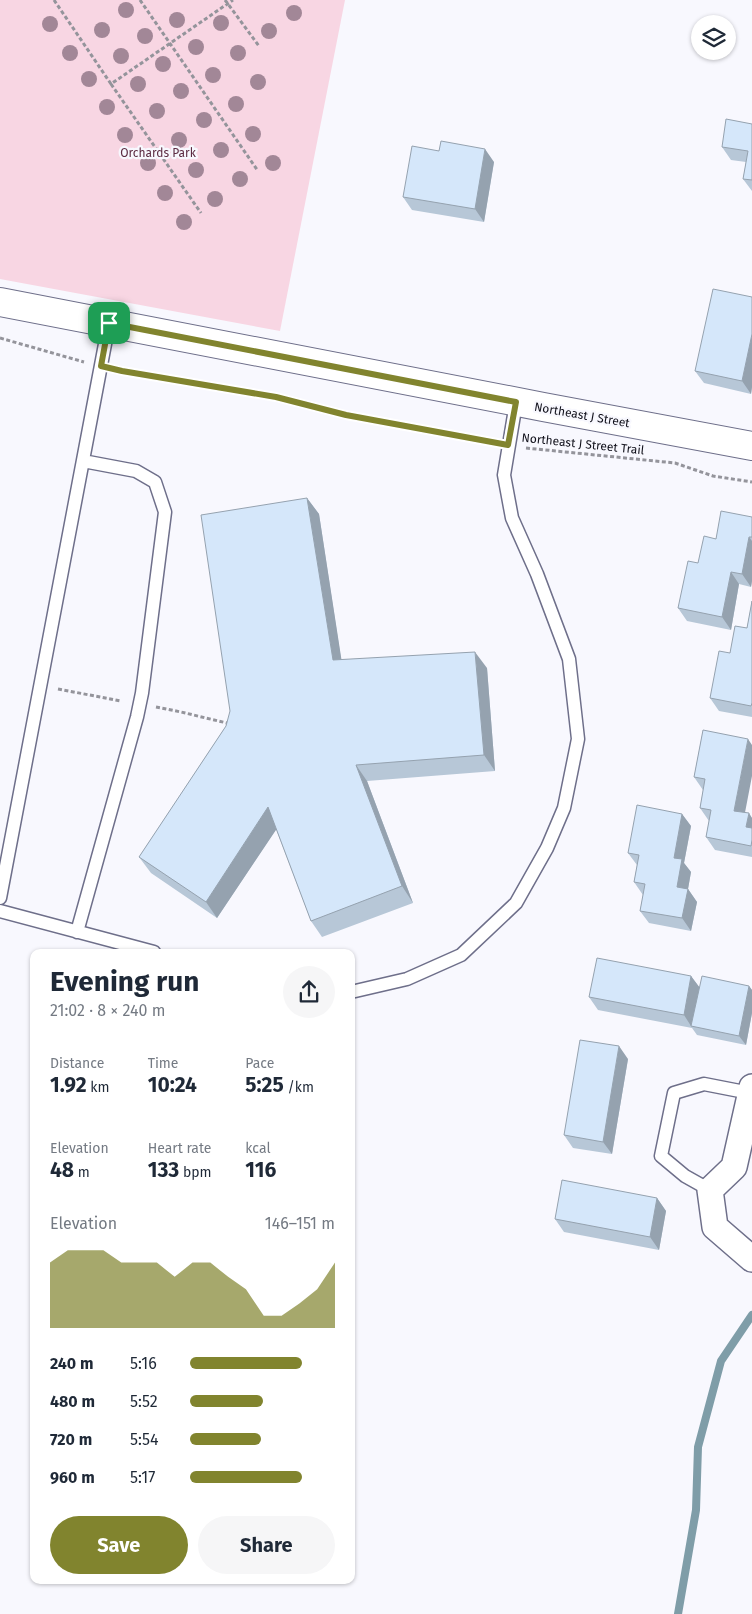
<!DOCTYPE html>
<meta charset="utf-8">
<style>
:root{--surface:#fff;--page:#f6f6f7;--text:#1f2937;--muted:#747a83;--accent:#81842e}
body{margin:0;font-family:"Fira Sans",sans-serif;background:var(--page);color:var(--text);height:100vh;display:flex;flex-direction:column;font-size:19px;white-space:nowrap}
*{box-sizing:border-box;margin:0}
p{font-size:16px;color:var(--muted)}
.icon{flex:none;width:28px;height:28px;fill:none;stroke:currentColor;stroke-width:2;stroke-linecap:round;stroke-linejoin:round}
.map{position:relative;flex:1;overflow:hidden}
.drawer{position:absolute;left:30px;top:949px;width:325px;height:635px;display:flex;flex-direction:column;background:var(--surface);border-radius:10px;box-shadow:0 1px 4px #0004}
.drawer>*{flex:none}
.controls{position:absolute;left:691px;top:15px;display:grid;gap:10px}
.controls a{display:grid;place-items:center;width:45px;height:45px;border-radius:50%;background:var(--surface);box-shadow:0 1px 4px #0004;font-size:25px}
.pin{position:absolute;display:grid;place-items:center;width:42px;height:42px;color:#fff;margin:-21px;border-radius:10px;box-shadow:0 2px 8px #0006}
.round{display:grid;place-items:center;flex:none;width:52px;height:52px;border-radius:26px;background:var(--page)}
.headline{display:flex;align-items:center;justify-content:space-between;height:85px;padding:0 20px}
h1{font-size:28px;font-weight:700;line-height:38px}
.figures{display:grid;grid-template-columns:repeat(3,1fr);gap:8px;height:85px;padding:5px 20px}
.figures div{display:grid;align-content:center}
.figures b{font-size:21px;font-weight:700}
.figures small{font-size:14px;font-weight:400}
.figures p{font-size:14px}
.chart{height:140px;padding:10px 20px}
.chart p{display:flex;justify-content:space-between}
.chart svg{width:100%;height:90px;margin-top:5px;fill:var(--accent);opacity:.7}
.action{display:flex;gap:10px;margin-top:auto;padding:10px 20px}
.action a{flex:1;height:58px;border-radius:30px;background:var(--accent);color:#fff;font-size:20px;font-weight:700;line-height:58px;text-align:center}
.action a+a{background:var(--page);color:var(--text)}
ul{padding:0 20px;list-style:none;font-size:16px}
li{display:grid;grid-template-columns:80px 60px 1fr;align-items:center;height:38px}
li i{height:12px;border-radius:6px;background:var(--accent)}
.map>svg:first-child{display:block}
.park{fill:#f8d6e3}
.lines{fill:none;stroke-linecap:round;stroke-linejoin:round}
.stream{stroke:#7f9da8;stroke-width:8}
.service-casing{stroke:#6e6f8a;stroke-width:15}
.minor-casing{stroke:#6e6f8a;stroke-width:28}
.tertiary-casing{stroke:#6e6f8a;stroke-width:30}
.path{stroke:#94949b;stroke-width:3;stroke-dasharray:4 2.5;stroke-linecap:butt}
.service{stroke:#fff;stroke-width:12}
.minor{stroke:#fff;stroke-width:25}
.tertiary{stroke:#fff;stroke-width:28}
.tree{fill:#a28797}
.wall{fill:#b7c7d7}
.shaded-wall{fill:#95a2af}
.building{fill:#d5e7fa;stroke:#95a2af}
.route-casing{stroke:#fff;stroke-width:10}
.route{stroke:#81842e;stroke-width:6}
.labels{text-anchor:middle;stroke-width:4.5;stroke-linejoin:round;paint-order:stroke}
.park-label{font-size:12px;fill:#5c2b42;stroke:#f8f8fe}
.street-label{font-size:12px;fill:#10101a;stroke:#f8f8fe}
</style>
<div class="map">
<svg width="752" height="1614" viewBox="0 0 752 1614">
<rect width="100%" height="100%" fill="#f8f8fe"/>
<path class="park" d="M 0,0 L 345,0 L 280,331 L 0,279 Z"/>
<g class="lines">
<path class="stream" d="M 678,1614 L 696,1510 L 698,1447 L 721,1361 L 752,1315"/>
<defs>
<path id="service" d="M 0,898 L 109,323
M 0,911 L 154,952
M 77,932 L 137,717 L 142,693 L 165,512 L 155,482 L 136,471 L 83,461
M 351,992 L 407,979 L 461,955 L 516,903 L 547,848 L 564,808 L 578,739 L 569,659 L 537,574 L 512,518 L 504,475 L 516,403
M 710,1190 L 685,1176 L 661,1156 L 674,1093 L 704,1084 L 750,1093"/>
<path id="minor" d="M 752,1087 L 734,1167 L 710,1190 L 715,1227 L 752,1259"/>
<path id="tertiary" d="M 0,302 C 251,350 501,400 752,446"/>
</defs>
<use href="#service" class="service-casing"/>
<use href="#minor" class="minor-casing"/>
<use href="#tertiary" class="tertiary-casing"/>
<path class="path" d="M 54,0 L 111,84 L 233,0
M 140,0 L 258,171
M 225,0 L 259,46
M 111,84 L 201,213
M 0,338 L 84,362
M 119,370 L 276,397 L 346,415 L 490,442
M 526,448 L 675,463 L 713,476 L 752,482
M 58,689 L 121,701
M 156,707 L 181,712 L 231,724"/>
<use href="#service" class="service"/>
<use href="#minor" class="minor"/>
<use href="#tertiary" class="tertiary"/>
</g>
<g class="tree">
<circle cx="126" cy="10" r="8"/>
<circle cx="294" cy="13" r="8"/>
<circle cx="177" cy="20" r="8"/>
<circle cx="221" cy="23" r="8"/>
<circle cx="50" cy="24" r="8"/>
<circle cx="102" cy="30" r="8"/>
<circle cx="269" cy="31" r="8"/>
<circle cx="145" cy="36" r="8"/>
<circle cx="196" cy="47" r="8"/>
<circle cx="70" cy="53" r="8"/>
<circle cx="238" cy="53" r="8"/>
<circle cx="121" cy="56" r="8"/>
<circle cx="163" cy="64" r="8"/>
<circle cx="213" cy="75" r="8"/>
<circle cx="89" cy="79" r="8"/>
<circle cx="258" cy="82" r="8"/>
<circle cx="138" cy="84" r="8"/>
<circle cx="181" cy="91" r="8"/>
<circle cx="236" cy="104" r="8"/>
<circle cx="107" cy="107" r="8"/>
<circle cx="157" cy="111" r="8"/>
<circle cx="204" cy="120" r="8"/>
<circle cx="253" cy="134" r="8"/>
<circle cx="125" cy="135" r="8"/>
<circle cx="179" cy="140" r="8"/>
<circle cx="221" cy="150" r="8"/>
<circle cx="148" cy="163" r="8"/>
<circle cx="273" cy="163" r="8"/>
<circle cx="196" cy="170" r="8"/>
<circle cx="240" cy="179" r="8"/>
<circle cx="165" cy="193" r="8"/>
<circle cx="215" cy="199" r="8"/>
<circle cx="184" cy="222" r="8"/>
</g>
<path class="wall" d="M 752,124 L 752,191 L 743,179 L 746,162 L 731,160 L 722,147 Z
M 439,151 L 494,162 L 484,222 L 412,210 L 403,197 Z
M 752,297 L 752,387 L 751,394 L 704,383 L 695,371 Z
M 307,498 L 319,514 L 341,659 L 487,668 L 495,771 L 367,781 L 413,903 L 322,937 L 311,921 L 276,829 L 217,918 L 151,873 L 139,857 L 226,726 Z
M 752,517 L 752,581 L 751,587 L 739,584 L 731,630 L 687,621 L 678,608 L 698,563 L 716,539 Z
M 752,601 L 752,717 L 719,711 L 710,698 L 730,653 L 747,628 Z
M 703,730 L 745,813 L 752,818 L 752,857 L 715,850 L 706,837 L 709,821 L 700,808 L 703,790 L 694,777 Z
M 682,814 L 691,826 L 684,863 L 691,872 L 688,889 L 697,902 L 691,931 L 649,923 L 640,911 L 643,895 L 634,882 L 637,865 L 628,853 Z
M 691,976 L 699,987 L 749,986 L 752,990 L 752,1013 L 746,1045 L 697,1035 L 692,1028 L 598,1010 L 589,997 Z
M 628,1059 L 612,1154 L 573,1148 L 564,1135 Z
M 657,1198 L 666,1211 L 659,1250 L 564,1232 L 555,1219 Z"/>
<path class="shaded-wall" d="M 485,149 L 494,162 L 484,222 L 475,209 Z
M 752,334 L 752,387 L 751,394 L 742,381 Z
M 307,498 L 319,514 L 344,676 L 333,660 Z
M 749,537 L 752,541 L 752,581 L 751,587 L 742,574 Z
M 731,572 L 739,584 L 731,630 L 722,617 Z
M 475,652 L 487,668 L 495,771 L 484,755 Z
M 748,739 L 752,745 L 752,776 L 743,823 L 734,811 Z
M 356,765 L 367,781 L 413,903 L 402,886 Z
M 268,807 L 280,824 L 217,918 L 206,902 Z
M 749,813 L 752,818 L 752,835 L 746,827 Z
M 682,814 L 691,826 L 684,863 L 691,872 L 688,889 L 697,902 L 691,931 L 682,918 L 677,887 L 674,858 Z
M 691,976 L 700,988 L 691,1026 L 684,1015 Z
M 749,986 L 752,990 L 752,1013 L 746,1045 L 739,1036 Z
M 619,1046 L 628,1059 L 612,1154 L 603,1142 Z
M 657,1198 L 666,1211 L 659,1250 L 650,1237 Z"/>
<path class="building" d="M 726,119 L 752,124 L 752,180 L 743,179 L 748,151 L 722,147 Z
M 441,141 L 485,149 L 475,209 L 403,197 L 412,146 L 439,151 Z
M 713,289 L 752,297 L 752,334 L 742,381 L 695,371 Z
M 307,498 L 333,660 L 475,652 L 484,755 L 356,765 L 402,886 L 311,921 L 268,807 L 206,902 L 139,857 L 226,726 L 230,711 L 201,515 Z
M 721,511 L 752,517 L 752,537 L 749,537 L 742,574 L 731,572 L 722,617 L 678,608 L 688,561 L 698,563 L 704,536 L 716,539 Z
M 752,601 L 752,703 L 751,706 L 710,698 L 719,651 L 730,653 L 735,626 L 747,628 Z
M 703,730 L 748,739 L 734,811 L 749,813 L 746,827 L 752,828 L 752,840 L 751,846 L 706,837 L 711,810 L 700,808 L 705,779 L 694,777 Z
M 637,805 L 682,814 L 674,858 L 682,859 L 677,887 L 688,889 L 682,918 L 640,911 L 645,884 L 634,882 L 639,855 L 628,853 Z
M 597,958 L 691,976 L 684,1015 L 589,997 Z
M 702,976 L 749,986 L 739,1036 L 691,1026 Z
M 580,1040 L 619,1046 L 603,1142 L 564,1135 Z
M 562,1180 L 657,1198 L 650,1237 L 555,1219 Z"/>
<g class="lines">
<defs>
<path id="route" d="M 109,323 L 516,402 L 508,445 L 346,415 L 276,397 L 122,371 L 101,366 Z"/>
</defs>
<use href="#route" class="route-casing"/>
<use href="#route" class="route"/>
</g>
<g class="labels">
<g class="park-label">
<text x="158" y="157">Orchards Park</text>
</g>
<g class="street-label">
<text transform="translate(582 415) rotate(10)" y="4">Northeast J Street</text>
<text transform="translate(583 444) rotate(6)" y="4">Northeast J Street Trail</text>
</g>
</g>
</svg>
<div class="controls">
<a><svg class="icon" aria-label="layers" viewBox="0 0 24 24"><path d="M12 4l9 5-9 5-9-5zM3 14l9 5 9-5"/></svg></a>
</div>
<div class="pin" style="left:109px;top:323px;background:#1e9e55"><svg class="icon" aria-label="arrive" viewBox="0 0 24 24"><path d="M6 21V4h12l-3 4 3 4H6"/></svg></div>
<section class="drawer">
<div class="headline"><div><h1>Evening run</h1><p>21:02 · 8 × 240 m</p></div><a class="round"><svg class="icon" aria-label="share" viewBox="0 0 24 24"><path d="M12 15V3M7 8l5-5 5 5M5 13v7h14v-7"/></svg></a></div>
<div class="figures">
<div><p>Distance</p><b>1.92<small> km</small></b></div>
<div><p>Time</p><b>10:24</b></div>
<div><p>Pace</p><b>5:25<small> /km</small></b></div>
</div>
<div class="figures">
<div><p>Elevation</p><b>48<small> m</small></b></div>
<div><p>Heart rate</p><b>133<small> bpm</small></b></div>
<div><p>kcal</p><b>116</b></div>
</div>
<div class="chart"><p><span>Elevation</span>146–151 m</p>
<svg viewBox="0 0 160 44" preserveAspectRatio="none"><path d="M0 44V12L10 6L20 6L30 6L40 12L50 12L60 12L70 19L80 12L90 12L100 19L110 25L120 38L130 38L140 32L150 25L160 12V44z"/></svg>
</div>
<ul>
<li><b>240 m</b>5:16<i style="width:77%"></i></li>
<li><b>480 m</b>5:52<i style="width:50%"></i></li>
<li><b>720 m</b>5:54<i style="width:49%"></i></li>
<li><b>960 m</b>5:17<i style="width:77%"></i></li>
</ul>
<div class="action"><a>Save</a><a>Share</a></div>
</section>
</div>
